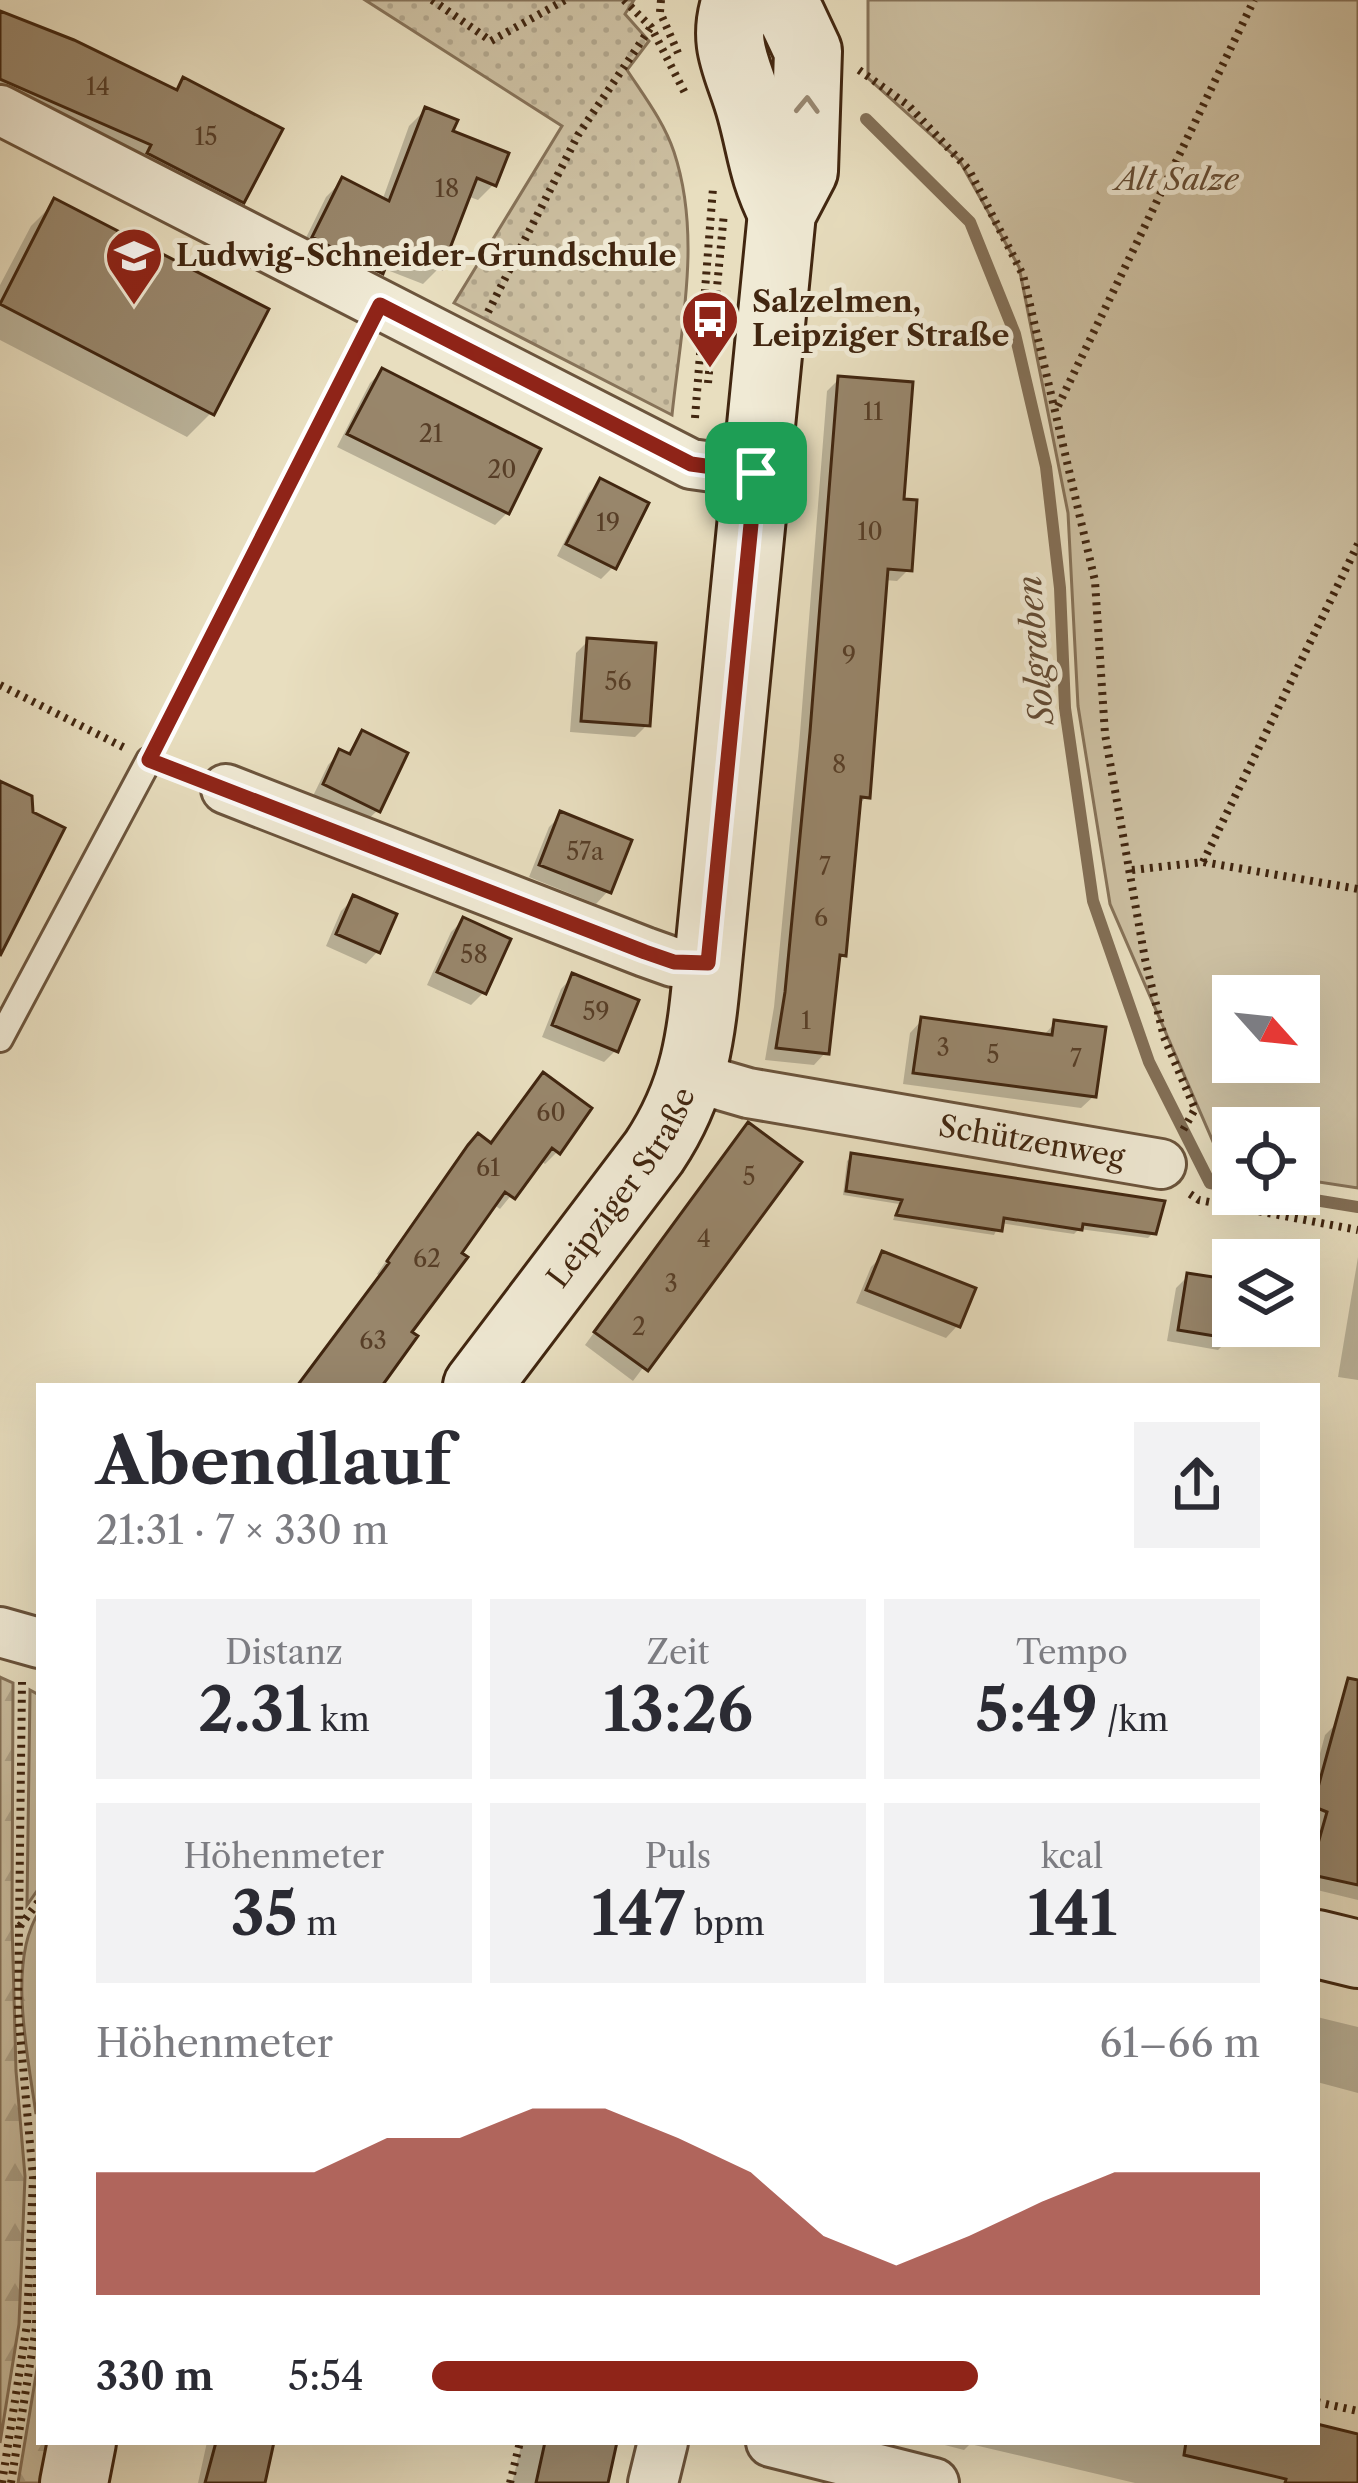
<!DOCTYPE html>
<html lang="de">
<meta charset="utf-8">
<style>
:root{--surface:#fff;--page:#f2f2f3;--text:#2b2b33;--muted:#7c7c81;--accent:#8f2418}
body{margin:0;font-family:"Libre Caslon Text",serif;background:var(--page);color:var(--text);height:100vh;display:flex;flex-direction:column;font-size:45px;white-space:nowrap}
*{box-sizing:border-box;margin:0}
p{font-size:39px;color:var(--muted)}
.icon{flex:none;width:66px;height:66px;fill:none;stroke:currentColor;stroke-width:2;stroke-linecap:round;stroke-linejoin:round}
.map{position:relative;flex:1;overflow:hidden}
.side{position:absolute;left:36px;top:1383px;width:1284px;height:1062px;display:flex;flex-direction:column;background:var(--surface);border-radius:0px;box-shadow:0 12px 48px #0002}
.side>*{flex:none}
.needle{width:78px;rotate:117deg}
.fabs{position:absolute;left:1212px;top:975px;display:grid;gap:24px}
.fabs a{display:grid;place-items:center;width:108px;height:108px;border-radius:0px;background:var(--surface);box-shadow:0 12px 48px #0002;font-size:60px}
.pin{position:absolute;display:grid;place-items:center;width:102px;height:102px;color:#fff;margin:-51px;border-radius:24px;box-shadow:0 6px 18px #0006}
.round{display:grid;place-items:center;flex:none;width:126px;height:126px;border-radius:0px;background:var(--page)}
.overview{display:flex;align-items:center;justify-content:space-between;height:204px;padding:0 60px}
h1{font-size:66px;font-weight:800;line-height:90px}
.figures{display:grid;grid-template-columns:repeat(3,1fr);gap:18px;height:204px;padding:12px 60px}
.figures div{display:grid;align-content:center;border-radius:0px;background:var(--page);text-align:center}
.figures b{font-size:60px;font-weight:800}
.figures small{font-size:33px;font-weight:400}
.figures p{font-size:33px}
.chart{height:336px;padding:24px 60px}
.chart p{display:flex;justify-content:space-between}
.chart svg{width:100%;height:216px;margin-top:12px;fill:var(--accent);opacity:.7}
ul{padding:0 60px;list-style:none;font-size:39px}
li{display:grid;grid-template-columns:192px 144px 1fr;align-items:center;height:90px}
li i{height:30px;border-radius:15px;background:var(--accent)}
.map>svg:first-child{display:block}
.forest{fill:url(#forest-firs);stroke:#867258;stroke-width:3}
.park{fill:url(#park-dots);stroke:#867258;stroke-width:3}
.garden{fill:#ccbfa1;stroke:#867258;stroke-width:3;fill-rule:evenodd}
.shadow{fill:#0003}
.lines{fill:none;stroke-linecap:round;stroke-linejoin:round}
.stream{stroke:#836f56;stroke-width:12}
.building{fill:#98866b;stroke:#412610;stroke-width:3}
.service-casing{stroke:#6b543c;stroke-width:30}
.minor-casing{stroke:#6b543c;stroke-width:54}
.secondary-casing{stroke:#412610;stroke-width:72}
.path{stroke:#412610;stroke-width:8;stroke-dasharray:3 6;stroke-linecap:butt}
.service{stroke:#f0ead5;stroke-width:24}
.minor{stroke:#f0ead5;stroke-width:48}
.secondary{stroke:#f0ead5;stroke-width:66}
.oneway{stroke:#988872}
.route-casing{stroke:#fff;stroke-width:24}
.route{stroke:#8f2418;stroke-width:15}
.labels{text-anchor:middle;stroke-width:10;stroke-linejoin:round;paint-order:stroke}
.number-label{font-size:24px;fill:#573e27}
.park-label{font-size:30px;font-style:italic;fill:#644c34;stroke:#f0ead5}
.poi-label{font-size:30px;font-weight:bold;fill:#412610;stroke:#f0ead5;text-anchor:start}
.street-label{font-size:30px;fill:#412610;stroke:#f0ead5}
.water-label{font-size:33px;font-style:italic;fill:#624a33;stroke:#f0ead5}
</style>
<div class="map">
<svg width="1358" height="2483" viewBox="0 0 1358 2483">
<defs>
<pattern id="forest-firs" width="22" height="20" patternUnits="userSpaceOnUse" patternTransform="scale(3)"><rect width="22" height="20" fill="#ccbfa1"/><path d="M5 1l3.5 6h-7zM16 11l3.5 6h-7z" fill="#b0a48a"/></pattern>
<pattern id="park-dots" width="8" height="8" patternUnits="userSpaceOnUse" patternTransform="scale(3)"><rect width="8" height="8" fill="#ccbfa1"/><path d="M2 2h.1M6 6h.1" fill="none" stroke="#b0a48a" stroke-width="1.8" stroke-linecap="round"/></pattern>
</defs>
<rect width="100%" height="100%" fill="#e8debf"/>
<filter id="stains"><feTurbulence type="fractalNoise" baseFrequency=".00167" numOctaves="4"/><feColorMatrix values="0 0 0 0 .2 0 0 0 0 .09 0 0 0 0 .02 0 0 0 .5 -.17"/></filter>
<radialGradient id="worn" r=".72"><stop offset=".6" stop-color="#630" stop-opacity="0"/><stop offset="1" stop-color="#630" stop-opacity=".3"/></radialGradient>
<path class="forest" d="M 0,1677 L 13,1683 L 12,1923 L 16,2071 L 25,2176 L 19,2324 L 0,2443 Z
M 30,1690 L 39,1695 L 39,1888 L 27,1905 Z
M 39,1912 L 39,2090 L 36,2114 C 28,2057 7,1961 39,1912 Z
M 39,2357 L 39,2442 L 48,2442 L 40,2483 L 18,2483 Z"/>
<path class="park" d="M 365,0 L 634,0 L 625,14 L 649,41 L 627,70 C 644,96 664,122 674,152 C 702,236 681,328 672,415 L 454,303 L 562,126 Z"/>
<path class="garden" d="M 868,0 L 1358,0 L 1358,1188 L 1299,1179 L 1299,1128 L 1233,1128 L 1233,1168 L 1224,1167 L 1110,904 L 1078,706 L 1068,513 L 1019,267 L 959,160 L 868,78 ZM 1233,996 L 1299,996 L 1299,1062 L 1233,1062 Z"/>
<path class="shadow" d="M 0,15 L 173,92 L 184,80 L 242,201 L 227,216 L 0,98 Z
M 425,110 L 494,184 L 478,200 L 467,196 L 439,268 L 423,284 L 382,268 L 364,288 L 298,254 L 326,197 L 342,181 L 382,201 L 409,126 Z
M 55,202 L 211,413 L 187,437 L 0,340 L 0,285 L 31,226 Z
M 382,371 L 507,513 L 495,525 L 337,447 L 370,383 Z
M 839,379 L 901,502 L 909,569 L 897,581 L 884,580 L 867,796 L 857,807 L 844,955 L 836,962 L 826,1052 L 814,1065 L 765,1060 L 774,1007 L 799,746 L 827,391 Z
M 601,481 L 613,567 L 601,579 L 557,556 L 589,493 Z
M 588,641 L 647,725 L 635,737 L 570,732 L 576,653 Z
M 362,734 L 378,810 L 365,822 L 313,796 L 328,765 L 340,752 L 346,755 Z
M 561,815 L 608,891 L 596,904 L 529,877 L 549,827 Z
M 353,899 L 378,951 L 366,964 L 326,946 L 341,911 Z
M 463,920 L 483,993 L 471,1005 L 427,985 L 451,932 Z
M 573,976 L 616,1050 L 604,1062 L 542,1037 L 561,989 Z
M 922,1020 L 1042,1037 L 1055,1023 L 1094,1096 L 1081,1108 L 903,1084 L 910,1033 Z
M 531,1088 L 557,1152 L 545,1164 L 540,1160 L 500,1209 L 493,1204 L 408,1332 L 378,1386 L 298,1386 L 380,1276 L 377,1274 L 456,1161 L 466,1149 L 490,1145 Z
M 736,1138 L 798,1162 L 633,1381 L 585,1345 Z
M 852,1156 L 1154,1232 L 1148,1238 L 1079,1229 L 1074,1234 L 1000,1223 L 994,1235 L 893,1220 L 899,1204 L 843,1195 L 847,1161 Z
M 883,1255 L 958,1325 L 946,1338 L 856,1303 L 871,1267 Z
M 1358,1257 L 1358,1380 L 1338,1377 Z
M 1188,1276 L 1233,1283 L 1230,1338 L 1218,1350 L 1167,1341 L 1176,1288 Z
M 1337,1723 L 1358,1729 L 1358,1900 L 1317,1890 L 1317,1765 L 1325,1735 Z
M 1317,2017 L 1358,2027 L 1358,2093 L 1317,2082 Z
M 1317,2427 L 1358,2437 L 1358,2483 L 1135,2483 L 970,2444 L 964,2450 L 933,2442 L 1317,2442 Z
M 207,2442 L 269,2442 L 260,2483 L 198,2483 Z
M 522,2442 L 615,2442 L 605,2483 L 512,2483 Z"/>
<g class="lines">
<path class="stream" d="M 866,119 L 970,222 L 1015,334 L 1046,467 L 1060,588 L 1065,708 L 1093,901 L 1149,1062 L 1210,1183 L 1233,1187
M 1278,1194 L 1358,1207"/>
</g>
<path class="building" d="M 0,11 L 74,40 L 177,90 L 183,77 L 283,129 L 244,203 L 147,153 L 151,145 L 0,79 Z
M 425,107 L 458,120 L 453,131 L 509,153 L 496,186 L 477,178 L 442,269 L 392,251 L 383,274 L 312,237 L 342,177 L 389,201 Z
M 54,198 L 269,309 L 214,415 L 0,304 Z
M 382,368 L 541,449 L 509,514 L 347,434 Z
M 838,376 L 913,382 L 904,499 L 917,500 L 912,571 L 888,569 L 870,798 L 861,797 L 846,956 L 840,955 L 829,1054 L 776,1048 L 785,992 L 810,732 Z
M 600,478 L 649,503 L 616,569 L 566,544 Z
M 587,638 L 656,643 L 650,726 L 581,721 Z
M 362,730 L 408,753 L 380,812 L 323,784 L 339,749 L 350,754 Z
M 0,781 L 32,796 L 33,812 L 65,828 L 0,956 Z
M 560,811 L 632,840 L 611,893 L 539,865 Z
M 353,895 L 397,914 L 380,953 L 336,934 Z
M 463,917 L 511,939 L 486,994 L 437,972 Z
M 572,973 L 639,1000 L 618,1052 L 552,1025 Z
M 921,1017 L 1052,1035 L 1054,1020 L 1106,1027 L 1096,1097 L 913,1073 Z
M 543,1072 L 592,1108 L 560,1154 L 552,1148 L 515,1199 L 505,1192 L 462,1253 L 468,1257 L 412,1332 L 418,1336 L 382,1386 L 297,1386 L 389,1263 L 387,1261 L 468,1145 L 478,1133 L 491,1143 Z
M 748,1122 L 802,1162 L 648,1371 L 594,1332 Z
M 851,1153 L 1165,1201 L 1156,1234 L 1083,1224 L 1082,1230 L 1004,1218 L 1002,1231 L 896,1215 L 902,1200 L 846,1191 Z
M 882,1251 L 976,1288 L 960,1327 L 866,1290 Z
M 1187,1273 L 1233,1280 L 1233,1339 L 1178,1330 Z
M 1348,1678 L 1358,1680 L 1358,1885 L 1317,1876 L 1317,1847 L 1327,1812 L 1317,1808 L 1317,1791 Z
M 1317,2424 L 1358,2434 L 1358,2483 L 1285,2483 L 1286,2479 L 1184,2455 L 1186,2442 L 1317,2442 Z
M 216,2442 L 274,2442 L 265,2483 L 205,2483 Z
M 545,2442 L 617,2442 L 608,2483 L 536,2483 Z"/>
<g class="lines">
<defs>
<path id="service" d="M 0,1039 L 149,760"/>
<g id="minor">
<path d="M 0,110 L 691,464 L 756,473"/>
<path d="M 226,789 L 645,952 L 673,962 L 708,963"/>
<path id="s1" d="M 693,1077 L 748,1093 L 1161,1164"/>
<path d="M 0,1632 L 39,1643"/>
<path d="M 771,2442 L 934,2483"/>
<path d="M 653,2483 L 663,2442"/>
</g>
<g id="secondary">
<path d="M 736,0 C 720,46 740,70 751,112 C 762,152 762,173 782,213"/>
<path id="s2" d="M 477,1386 L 654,1152 C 696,1089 701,1036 708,963 L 782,213 L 804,171 L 808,51 L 792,17 L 778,0"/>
<path d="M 1317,1944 L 1358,1954"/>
<path d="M 74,2483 L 82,2442"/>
</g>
</defs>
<use href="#service" class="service-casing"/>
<use href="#minor" class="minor-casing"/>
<use href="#secondary" class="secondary-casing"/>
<path class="path" d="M 432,0 L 491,41 L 565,0
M 624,0 L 651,27 L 686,95
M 661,0 L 660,12 L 678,53
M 859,70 L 908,105 L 969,170 L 1023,275 L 1095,581 L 1105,734 L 1145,959 L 1164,1037 L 1195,1109 L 1182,1132
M 488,312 L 578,135 L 653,24
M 708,383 L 724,213
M 1058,406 L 1254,0
M 695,418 L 713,188
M 0,685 L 125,748
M 161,737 L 363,339
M 1203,862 L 1358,544
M 1132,870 L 1203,862 L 1358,889
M 1190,1194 L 1199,1200 L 1358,1230
M 20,1926 L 39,1901
M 1317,2402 L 1358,2411
M 2,2483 L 27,2324 L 33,2177 L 18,2011 L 22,1682
M 11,2483 L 36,2327 L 39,2187
M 510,2483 L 520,2442"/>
<use href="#service" class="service"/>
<use href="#minor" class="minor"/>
<use href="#secondary" class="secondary"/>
</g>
<defs><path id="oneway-chevron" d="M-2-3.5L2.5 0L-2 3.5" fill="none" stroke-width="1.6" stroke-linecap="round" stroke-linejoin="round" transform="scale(3)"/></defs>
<use class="oneway" href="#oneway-chevron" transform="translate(807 105) rotate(-88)"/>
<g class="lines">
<defs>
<path id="route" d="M 380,305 L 691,464 L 756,473 L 708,963 L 674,962 L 645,952 L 149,760 Z"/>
</defs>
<use href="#route" class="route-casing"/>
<use href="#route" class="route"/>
</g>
<defs>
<symbol id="school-pin" viewBox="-11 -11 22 30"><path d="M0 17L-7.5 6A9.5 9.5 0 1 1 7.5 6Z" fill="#8f2418" stroke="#f0ead5"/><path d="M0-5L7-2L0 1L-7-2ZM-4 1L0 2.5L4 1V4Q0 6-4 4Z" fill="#fff"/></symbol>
<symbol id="bus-pin" viewBox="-11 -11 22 30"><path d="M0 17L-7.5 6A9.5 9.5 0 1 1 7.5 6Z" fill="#8f2418" stroke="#f0ead5"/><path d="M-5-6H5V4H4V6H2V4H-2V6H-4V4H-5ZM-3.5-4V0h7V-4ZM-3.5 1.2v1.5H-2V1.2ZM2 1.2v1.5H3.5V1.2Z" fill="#fff"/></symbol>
</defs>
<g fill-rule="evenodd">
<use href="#school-pin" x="101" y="223" width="66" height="90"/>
<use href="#bus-pin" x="677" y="286" width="66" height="90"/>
</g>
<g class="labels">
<g class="number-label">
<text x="98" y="95">14</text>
<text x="206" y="145">15</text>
<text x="447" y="197">18</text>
<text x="873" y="420">11</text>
<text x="431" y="442">21</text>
<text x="502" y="478">20</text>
<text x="608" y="531">19</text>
<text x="870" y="540">10</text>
<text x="849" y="664">9</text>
<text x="618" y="690">56</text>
<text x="839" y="773">8</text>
<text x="585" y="860">57a</text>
<text x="825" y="875">7</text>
<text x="821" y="926">6</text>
<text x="474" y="963">58</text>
<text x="596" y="1020">59</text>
<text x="806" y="1029">1</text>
<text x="943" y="1056">3</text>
<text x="993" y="1063">5</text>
<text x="1076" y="1067">7</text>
<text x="551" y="1121">60</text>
<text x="488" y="1176">61</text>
<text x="749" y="1185">5</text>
<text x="704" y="1247">4</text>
<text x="427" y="1267">62</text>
<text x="671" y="1292">3</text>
<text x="639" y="1335">2</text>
<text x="373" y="1349">63</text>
</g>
<g class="park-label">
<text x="1177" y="190">Alt Salze</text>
</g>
<g class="poi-label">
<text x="176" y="266">Ludwig-Schneider-Grundschule</text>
<text x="752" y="312">Salzelmen,<tspan x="752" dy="34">Leipziger Straße</tspan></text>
</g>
<g class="street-label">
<text dy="10" stroke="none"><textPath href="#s1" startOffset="345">Schützenweg</textPath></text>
<text dy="10" stroke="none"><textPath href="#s2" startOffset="246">Leipziger Straße</textPath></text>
</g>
<g class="water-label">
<text transform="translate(1035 650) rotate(-95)" y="12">Solgraben</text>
</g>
</g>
<rect width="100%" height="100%" filter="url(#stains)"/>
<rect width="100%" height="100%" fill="url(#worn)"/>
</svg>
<div class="fabs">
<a><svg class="needle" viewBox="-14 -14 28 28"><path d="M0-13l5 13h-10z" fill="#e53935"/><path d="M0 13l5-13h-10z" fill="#7c7c81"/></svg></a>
<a><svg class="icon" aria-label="locate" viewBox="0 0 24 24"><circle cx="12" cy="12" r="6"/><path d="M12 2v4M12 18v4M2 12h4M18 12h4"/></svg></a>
<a><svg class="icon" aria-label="layers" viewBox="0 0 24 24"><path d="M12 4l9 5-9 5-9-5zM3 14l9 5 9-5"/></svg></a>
</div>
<div class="pin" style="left:756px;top:473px;background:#1e9e55"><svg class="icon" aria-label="arrive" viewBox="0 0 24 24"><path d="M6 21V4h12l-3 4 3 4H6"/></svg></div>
<section class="side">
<div class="overview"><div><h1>Abendlauf</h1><p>21:31 · 7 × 330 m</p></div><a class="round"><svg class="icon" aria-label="share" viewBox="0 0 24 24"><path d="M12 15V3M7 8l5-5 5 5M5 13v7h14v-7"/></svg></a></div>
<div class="figures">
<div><p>Distanz</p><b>2.31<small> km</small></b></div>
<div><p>Zeit</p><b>13:26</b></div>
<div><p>Tempo</p><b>5:49<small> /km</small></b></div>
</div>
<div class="figures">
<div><p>Höhenmeter</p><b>35<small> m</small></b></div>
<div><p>Puls</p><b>147<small> bpm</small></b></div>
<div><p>kcal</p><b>141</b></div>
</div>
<div class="chart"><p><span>Höhenmeter</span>61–66 m</p>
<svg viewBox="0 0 160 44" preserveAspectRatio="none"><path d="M0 44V19L10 19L20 19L30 19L40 12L50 12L60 6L70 6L80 12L90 19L100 32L110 38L120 32L130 25L140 19L150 19L160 19V44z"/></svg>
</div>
<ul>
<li><b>330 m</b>5:54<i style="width:66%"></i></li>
</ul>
</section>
</div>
